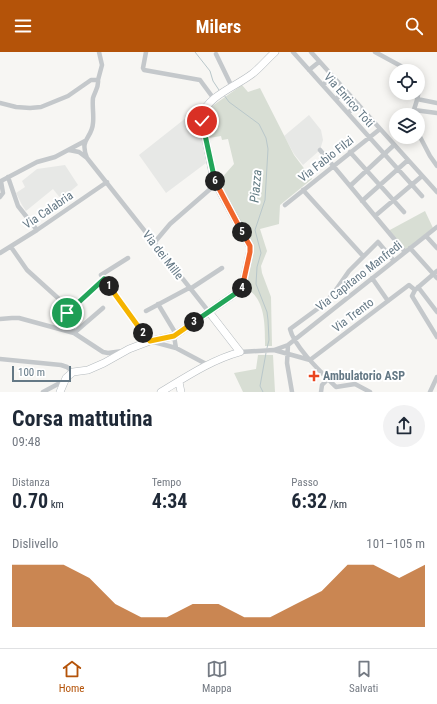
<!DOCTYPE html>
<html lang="it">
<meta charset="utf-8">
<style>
:root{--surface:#fff;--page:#f2f2f3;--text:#1f2937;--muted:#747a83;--line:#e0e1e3;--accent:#b45309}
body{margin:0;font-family:"Roboto Condensed",sans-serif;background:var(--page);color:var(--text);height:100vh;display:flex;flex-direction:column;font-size:15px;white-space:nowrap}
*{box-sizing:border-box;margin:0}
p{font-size:13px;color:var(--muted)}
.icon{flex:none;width:22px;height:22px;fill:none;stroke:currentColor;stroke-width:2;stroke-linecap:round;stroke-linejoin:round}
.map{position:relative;height:340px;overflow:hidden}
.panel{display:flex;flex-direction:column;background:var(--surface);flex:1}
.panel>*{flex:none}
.buttons{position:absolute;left:389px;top:12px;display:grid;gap:8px}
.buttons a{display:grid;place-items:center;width:36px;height:36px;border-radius:50%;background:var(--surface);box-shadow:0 2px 10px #0003;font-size:20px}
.scale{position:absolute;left:12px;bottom:10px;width:59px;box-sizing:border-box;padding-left:4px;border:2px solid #647885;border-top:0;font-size:11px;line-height:14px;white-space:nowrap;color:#647885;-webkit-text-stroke:3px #fff;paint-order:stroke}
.pin{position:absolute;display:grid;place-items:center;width:34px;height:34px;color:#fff;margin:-17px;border:2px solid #fff;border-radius:50%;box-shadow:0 1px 4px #0007}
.km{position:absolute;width:20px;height:20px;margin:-10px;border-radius:50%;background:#222;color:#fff;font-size:11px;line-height:20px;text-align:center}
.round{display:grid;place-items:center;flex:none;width:42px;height:42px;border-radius:21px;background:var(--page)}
.summary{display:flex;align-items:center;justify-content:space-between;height:68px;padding:0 12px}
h1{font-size:22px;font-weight:700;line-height:30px}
.metrics{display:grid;grid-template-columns:repeat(3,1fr);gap:6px;height:68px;padding:4px 12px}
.metrics div{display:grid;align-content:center}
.metrics b{font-size:20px;font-weight:700}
.metrics small{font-size:11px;font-weight:400}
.metrics p{font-size:11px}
.chart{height:112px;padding:8px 12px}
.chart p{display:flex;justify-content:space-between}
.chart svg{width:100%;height:72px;margin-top:4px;fill:var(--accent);opacity:.7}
header{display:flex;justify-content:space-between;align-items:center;height:52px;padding:0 12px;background:var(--accent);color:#fff;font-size:18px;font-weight:700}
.tabs{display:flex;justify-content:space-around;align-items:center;height:56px;border-top:1px solid var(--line);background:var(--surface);font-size:11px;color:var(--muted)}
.tabs a{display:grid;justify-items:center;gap:2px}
.tabs .on{color:var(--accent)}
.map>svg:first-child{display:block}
.built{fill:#e7e8e6}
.green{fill:#d8ded4}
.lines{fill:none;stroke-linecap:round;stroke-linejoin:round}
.stream{stroke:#b9c7ca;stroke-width:1}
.secondary-casing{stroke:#b4babe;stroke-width:8}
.street{stroke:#c4c8cb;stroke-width:4.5}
.secondary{stroke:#fff;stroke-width:7}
.split-1-casing{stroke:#fff;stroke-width:8}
.split-2-casing{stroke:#fff;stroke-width:8}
.split-3-casing{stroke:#fff;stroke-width:8}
.split-4-casing{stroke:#fff;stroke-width:8}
.split-5-casing{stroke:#fff;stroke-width:8}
.split-6-casing{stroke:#fff;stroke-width:8}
.split-7-casing{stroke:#fff;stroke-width:8}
.split-1{stroke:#22a559;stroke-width:5}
.split-2{stroke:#f5b400;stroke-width:5}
.split-3{stroke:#f5b400;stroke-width:5}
.split-4{stroke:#22a559;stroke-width:5}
.split-5{stroke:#f0652b;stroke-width:5}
.split-6{stroke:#f0652b;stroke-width:5}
.split-7{stroke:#22a559;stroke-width:5}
.poi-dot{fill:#ea451f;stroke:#fff;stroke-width:1.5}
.labels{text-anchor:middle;stroke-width:4;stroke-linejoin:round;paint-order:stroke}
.street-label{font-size:12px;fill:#647885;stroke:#fff}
.poi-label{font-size:12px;font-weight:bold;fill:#647885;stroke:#fff;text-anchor:start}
.water-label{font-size:13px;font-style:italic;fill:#607a82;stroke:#fff}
</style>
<header><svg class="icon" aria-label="menu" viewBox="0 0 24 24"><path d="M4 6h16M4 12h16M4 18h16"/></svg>Milers<svg class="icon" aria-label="search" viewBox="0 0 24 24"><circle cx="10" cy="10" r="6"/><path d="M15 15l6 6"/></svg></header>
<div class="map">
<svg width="437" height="340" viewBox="0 0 437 340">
<rect width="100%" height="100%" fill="#f7f6f3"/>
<path class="built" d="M 196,58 L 206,111 L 166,141 L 139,103 Z
M 309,63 L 321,78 L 323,88 L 320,98 L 303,113 L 294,102 L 284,84 Z
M 65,113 L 78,133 L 61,147 L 53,137 L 26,159 L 22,153 L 16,141 L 25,135 L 22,129 L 37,117 Z"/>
<path class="green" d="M 242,33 L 248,40 L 260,36 L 294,103 L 312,127 L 280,153 L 279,172 L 260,177 L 267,199 L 261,214 L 262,221 L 271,245 L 272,294 L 265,294 C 265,276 266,247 247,237 L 249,219 L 254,193 L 246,180 L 219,129 L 234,112 L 228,87 L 222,88 L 221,84 L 209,86 C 208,77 203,66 208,57 Z
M 425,159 L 433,176 L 404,199 L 388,179 Z
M 258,303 L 273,303 L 275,340 L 243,340 L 234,321 L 256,317 Z"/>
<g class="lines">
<path class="stream" d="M 195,0 L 210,19 L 213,29 L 219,38
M 224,43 L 229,50 L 259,72 L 266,86 L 268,97 L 265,148 L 255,178 L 261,201 L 257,215 L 256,232 L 267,260 L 268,268 L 269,288 L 267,296
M 263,340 L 260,334 L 266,301"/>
<defs>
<path id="secondary" d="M 179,330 L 181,340
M 60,340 L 66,326 L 73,320 L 88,318 L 104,311 L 129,297 L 150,289 L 174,284 L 239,239 L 242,236 L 250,200 L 250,194 L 214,128 L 201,64 C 209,43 235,35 252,22 C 260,16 267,7 275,0
M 161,340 C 186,325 211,308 240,300 L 209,260"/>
</defs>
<use href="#secondary" class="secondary-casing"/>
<path class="street" d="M 146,0 L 143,16 L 144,18 L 200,28 L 214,47
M 293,0 L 422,144
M 311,0 L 437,140
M 375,0 L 410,19
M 216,2 L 232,35
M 309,18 L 319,10
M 98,28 L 102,13 L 99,0
M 323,33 L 332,24
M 336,47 L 345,39
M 417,47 L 437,51
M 0,51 L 16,55 L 30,56 L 41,55 L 68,44 L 91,28 L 98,28 C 99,35 95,39 93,46 C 92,54 94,63 93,71 C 92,87 79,86 87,106 L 209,260
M 414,58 L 437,61
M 348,61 L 358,52
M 412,63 C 416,52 421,39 418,27
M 418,81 L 430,104 L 437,114
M 69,98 L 79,100 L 87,106
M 320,98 L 405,200
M 350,100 L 404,160
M 8,125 L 18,154 L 37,178
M 1,129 L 37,110 L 55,105 L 85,89
M 350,134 L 394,93
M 303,138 L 363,204
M 0,145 L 3,141 L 1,129
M 362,149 L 408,108
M 285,153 L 380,77
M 375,164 L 422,124
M 426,184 L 437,196
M 154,191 L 170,172 L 216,132
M 11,195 L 27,218 L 59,247 L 67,261 L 74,281 L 103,256
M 410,196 L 437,226
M 0,201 L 37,178 L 107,130
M 128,206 L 101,223 L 136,273 L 150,289 L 176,296 L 208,313
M 437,219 L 415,238 L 412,244 L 437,285
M 372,226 L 388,249
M 418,235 L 437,260
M 190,237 L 222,216
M 158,252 L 176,282
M 146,259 L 189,236
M 67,261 L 103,227
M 0,267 L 12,266 L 19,266 L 74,281 L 103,300 L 108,301 L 123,299
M 174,284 L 176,296
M 288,293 L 287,311 L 292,340
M 274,298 L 288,293 L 437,175
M 240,300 L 274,298 L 310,308
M 0,307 L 61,313 L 67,315 L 73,320
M 310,308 L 409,233 L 415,238
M 43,340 L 58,332 L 64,330
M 321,340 L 322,333 L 328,327
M 370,340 L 355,332 L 336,335 C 323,322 294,295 290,277 L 320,255 L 333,242 L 349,219 L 378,190 L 394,209
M 430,340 L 437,325"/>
<use href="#secondary" class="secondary"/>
</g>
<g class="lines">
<defs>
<path id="split-1" d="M 67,261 L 104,227 L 109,234"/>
<path id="split-2" d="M 109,234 L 143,281"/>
<path id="split-3" d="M 143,281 L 150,289 L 174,284 L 194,270"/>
<path id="split-4" d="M 194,270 L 239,239 L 242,236"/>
<path id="split-5" d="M 242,236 L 250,200 L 250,194 L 242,180"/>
<path id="split-6" d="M 215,129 L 242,180"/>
<path id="split-7" d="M 202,69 L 215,129"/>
</defs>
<use href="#split-1" class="split-1-casing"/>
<use href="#split-2" class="split-2-casing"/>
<use href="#split-3" class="split-3-casing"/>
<use href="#split-4" class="split-4-casing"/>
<use href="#split-5" class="split-5-casing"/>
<use href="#split-6" class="split-6-casing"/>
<use href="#split-7" class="split-7-casing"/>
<use href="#split-1" class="split-1"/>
<use href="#split-2" class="split-2"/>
<use href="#split-3" class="split-3"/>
<use href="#split-4" class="split-4"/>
<use href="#split-5" class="split-5"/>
<use href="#split-6" class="split-6"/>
<use href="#split-7" class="split-7"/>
</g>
<path class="poi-dot" d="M312 318h4v4h4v4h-4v4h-4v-4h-4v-4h4z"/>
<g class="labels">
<g class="street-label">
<text transform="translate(349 48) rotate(48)" y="4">Via Enrico Toti</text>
<text transform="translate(326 107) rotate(-38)" y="4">Via Fabio Filzi</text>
<text transform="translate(48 158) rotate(-34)" y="4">Via Calabria</text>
<text transform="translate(163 203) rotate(52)" y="4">Via dei Mille</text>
<text transform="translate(359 224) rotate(-38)" y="4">Via Capitano Manfredi</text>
<text transform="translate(353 263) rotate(-37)" y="4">Via Trento</text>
</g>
<g class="poi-label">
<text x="323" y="328">Ambulatorio ASP</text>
</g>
<g class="water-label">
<text transform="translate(255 134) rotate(-85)" y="5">Piazza</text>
</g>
</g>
</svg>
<div class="buttons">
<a><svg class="icon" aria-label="locate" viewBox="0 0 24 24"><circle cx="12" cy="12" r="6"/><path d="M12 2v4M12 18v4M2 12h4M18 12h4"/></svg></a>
<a><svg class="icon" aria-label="layers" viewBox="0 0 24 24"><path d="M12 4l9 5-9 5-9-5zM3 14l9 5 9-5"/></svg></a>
</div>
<div class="scale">100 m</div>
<div class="pin" style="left:67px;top:261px;background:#1e9e55"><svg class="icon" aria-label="arrive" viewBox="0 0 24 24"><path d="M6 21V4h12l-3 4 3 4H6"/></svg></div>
<div class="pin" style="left:202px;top:69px;background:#d93025"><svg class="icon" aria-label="check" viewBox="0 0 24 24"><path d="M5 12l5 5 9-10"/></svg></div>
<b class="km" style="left:109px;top:234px">1</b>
<b class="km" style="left:143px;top:281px">2</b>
<b class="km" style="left:194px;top:270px">3</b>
<b class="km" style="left:242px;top:236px">4</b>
<b class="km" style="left:242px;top:180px">5</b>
<b class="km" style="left:215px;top:129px">6</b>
</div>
<section class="panel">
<div class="summary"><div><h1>Corsa mattutina</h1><p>09:48</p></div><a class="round"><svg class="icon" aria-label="share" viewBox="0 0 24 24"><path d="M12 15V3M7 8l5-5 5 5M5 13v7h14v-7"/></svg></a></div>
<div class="metrics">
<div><p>Distanza</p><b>0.70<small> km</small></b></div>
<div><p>Tempo</p><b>4:34</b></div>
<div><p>Passo</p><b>6:32<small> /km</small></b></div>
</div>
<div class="chart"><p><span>Dislivello</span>101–105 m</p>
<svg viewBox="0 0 160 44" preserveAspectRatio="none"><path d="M0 44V6L10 6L20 6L30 14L40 30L50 38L60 38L70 30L80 30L90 38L100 38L110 30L120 22L130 6L140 6L150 14L160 6V44z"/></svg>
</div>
</section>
<nav class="tabs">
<a class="on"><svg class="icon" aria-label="home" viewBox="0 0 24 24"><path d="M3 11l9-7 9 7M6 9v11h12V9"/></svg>Home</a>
<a><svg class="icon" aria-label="map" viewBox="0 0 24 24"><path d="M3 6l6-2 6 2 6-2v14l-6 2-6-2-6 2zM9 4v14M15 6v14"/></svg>Mappa</a>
<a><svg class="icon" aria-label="saved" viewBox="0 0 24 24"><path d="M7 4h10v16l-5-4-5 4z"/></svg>Salvati</a>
</nav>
